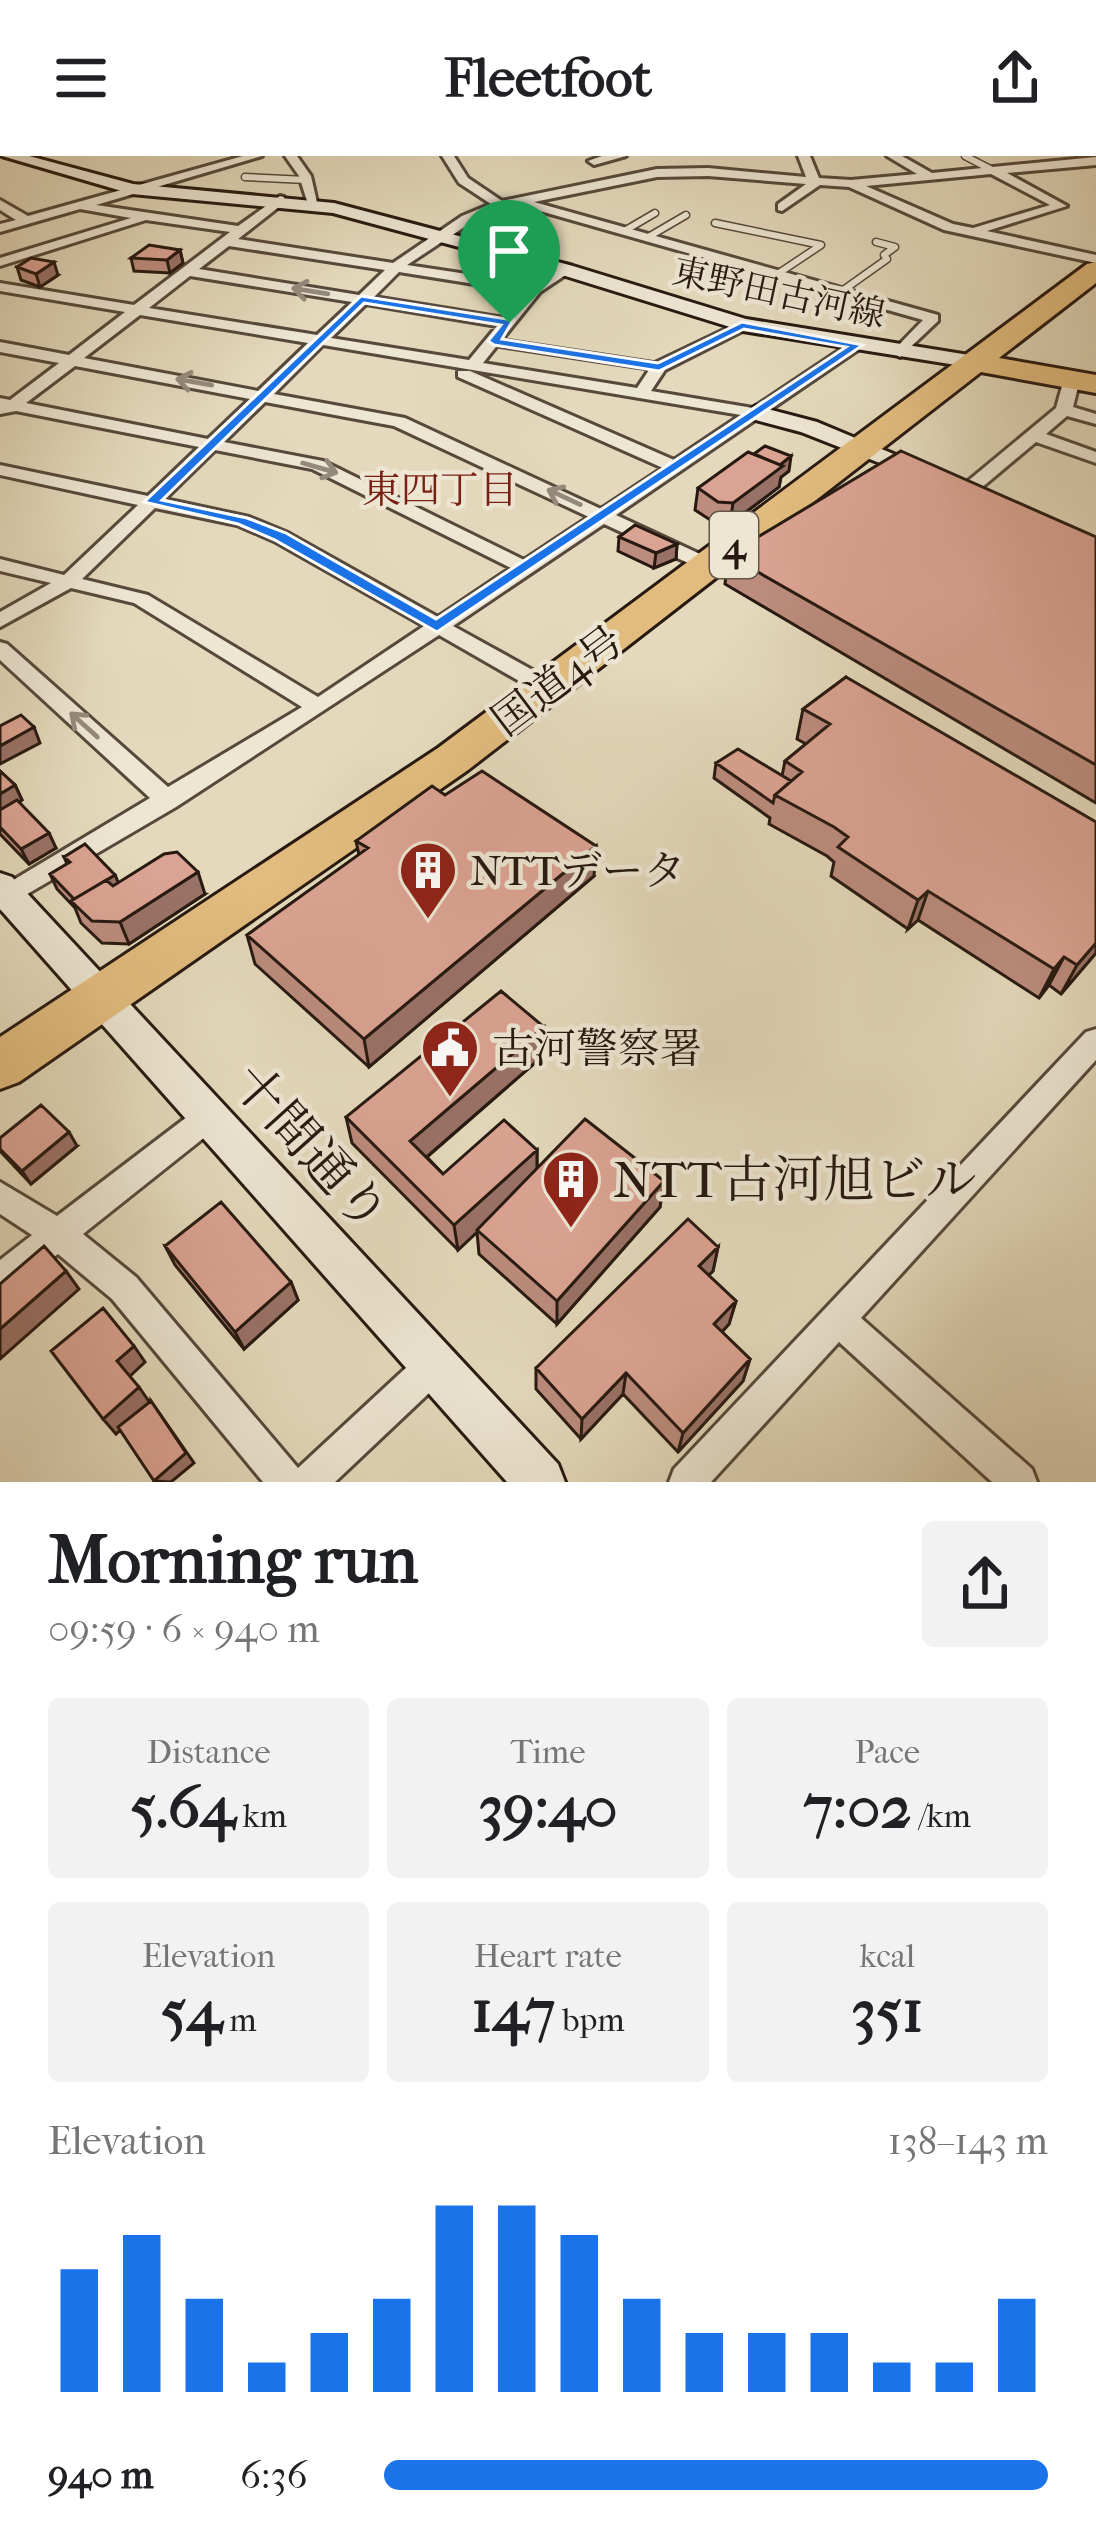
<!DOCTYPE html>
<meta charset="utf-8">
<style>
:root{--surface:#fff;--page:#f2f2f2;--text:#202124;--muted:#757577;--accent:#1a73e8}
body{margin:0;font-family:"IM FELL French Canon","Noto Serif JP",serif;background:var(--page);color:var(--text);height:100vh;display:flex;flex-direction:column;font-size:45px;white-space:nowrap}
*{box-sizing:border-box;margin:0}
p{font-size:39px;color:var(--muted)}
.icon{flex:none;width:66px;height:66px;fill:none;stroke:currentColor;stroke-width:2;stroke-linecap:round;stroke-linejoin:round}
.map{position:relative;height:1326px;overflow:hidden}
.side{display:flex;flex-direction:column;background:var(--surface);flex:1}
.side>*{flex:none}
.pin{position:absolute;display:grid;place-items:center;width:102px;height:102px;color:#fff;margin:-123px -51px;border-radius:50% 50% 50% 0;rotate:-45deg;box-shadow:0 0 12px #0007}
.pin .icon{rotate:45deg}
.round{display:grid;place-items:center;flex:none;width:126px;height:126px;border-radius:12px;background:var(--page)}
.headline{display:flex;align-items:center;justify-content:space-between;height:204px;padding:0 48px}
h1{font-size:66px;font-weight:700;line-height:90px}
.metrics{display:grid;grid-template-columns:repeat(3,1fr);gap:18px;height:204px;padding:12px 48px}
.metrics div{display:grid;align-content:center;border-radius:12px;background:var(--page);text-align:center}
.metrics b{font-size:60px;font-weight:700}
.metrics small{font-size:33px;font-weight:400}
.metrics p{font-size:33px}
.chart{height:336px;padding:24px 48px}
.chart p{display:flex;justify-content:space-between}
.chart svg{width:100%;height:216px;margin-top:12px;stroke:var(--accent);stroke-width:6}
ul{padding:0 48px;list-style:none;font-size:39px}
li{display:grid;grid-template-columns:192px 144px 1fr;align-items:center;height:90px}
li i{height:30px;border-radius:15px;background:var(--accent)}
header{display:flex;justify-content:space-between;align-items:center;height:156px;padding:0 48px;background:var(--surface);font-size:54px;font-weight:700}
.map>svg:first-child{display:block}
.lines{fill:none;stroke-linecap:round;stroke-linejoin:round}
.lane-far1-casing{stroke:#56493b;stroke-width:9}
.lane-casing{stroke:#56493b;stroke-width:12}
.street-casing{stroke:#56493b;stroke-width:6}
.secondary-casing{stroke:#271910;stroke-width:6}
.highway-casing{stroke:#271910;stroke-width:6}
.lane-far1{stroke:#ede6d3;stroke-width:6}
.lane{stroke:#ede6d3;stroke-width:8}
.street{fill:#ede6d3;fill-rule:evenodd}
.secondary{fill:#ede6d3;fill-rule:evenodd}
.highway{fill:#e2bc7e;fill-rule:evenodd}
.wall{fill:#bc8c7e;stroke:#271910;stroke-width:3}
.shaded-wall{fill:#997267;stroke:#271910;stroke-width:3}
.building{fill:#dba393;stroke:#271910;stroke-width:3}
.oneway{stroke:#948a7b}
.route{fill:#1a73e8;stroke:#fff;stroke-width:3;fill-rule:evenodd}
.labels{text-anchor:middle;stroke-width:9;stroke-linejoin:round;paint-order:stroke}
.far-street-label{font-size:36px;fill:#271910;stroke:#ede6d3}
.far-neighbourhood-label{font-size:39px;fill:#7a1f14;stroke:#ede6d3}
.shield{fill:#ede6d3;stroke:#62564a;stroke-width:3}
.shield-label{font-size:39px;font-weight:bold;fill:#271910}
.street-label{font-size:42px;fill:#271910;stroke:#ede6d3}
.poi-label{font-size:42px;fill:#271910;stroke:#ede6d3;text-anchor:start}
.near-street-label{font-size:51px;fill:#271910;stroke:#ede6d3}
.near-poi-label{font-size:51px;fill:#271910;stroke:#ede6d3;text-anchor:start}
</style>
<header><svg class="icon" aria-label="menu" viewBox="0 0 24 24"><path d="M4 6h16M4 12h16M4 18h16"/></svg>Fleetfoot<svg class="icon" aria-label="share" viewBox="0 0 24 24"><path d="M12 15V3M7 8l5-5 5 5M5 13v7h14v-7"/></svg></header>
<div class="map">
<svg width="1096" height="1326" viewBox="0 0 1096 1326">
<rect width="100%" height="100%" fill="#e4d9bc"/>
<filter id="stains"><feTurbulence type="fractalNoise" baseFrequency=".00167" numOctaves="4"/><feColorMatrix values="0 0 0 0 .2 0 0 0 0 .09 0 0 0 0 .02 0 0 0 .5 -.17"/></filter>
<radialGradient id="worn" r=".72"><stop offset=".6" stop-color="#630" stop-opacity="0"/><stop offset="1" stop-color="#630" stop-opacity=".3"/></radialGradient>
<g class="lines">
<defs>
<path id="lane-far1" d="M 965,0 L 994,15
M 245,21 L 306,24
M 715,67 L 821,89 L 779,117
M 626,74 L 655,57
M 650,80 L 686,59
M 842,135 L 887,103 L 884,99 L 895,91 L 876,86"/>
<path id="lane" d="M 494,186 L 659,211"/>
<path id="street" d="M 243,0 L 262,0 L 96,49 L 238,70 L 280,40 L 284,41 L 284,47 L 238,83 L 393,107 L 462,60 L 491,48 L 459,27 L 442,0 L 454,0 L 468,22 L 502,45 L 657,13 L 708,12 L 806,21 L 798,0 L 810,0 L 819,22 L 851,24 L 917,18 L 887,0 L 902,0 L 932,17 L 1096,1 L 1096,9 L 1007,17 L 1067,50 L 987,75 L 1096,99 L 1096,107 L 944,74 L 849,31 L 820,29 L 782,55 L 778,54 L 778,48 L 806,28 L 708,20 L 657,21 L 534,46 L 938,159 L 938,165 L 900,201 L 892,196 L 923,164 L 519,49 L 472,66 L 407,109 L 533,128 L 561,111 L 573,114 L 540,136 L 483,207 L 637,232 L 653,208 L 743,165 L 748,166 L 748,172 L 665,214 L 651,235 L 753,252 L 852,186 L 865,189 L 616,359 L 715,405 L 715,413 L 701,413 L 604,368 L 453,470 L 556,527 L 559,532 L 556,537 L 540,537 L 439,479 L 176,651 L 0,754 L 0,732 L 150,642 L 0,504 L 0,486 L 7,488 L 168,631 L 302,551 L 134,447 L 71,432 L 0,471 L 0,456 L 51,427 L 0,415 L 0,403 L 64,419 L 138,349 L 0,319 L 0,309 L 148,340 L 199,291 L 16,255 L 0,258 L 0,242 L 10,244 L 59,207 L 0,196 L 0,186 L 69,199 L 125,156 L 0,135 L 0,127 L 134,149 L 230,76 L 146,64 L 0,110 L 0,102 L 131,62 L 80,53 L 0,76 L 0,68 L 16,64 L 0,54 L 0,44 L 28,60 ZM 991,18 L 1050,49 L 973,72 L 953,68 L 866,30 ZM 229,90 L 385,114 L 359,139 L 199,113 ZM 399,116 L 525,136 L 504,162 L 374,141 ZM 190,120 L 352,146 L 317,179 L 149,152 ZM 366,148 L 497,170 L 469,204 L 331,182 ZM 140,159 L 308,187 L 258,235 L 84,202 ZM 323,189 L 741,259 L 674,304 L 470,215 L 458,215 L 458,221 L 663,312 L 601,353 L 405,262 L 274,238 ZM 75,210 L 250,243 L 208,283 L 26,247 ZM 265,246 L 394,270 L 589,361 L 524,404 L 323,305 L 224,286 ZM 215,294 L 312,313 L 511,412 L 438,461 L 288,377 L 249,361 L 165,343 ZM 155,352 L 237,369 L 274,385 L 424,470 L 318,541 L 148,439 L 82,423 Z
M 285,0 L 297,0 L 311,20 L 318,51 L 308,48 L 299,20 Z
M 602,0 L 626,0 L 594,9 L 588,5 Z
M 1072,218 L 1080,223 L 1073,251 L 1096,258 L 1096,268 L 1067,260 L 1046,278 L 1096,296 L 1096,307 L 1036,286 L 974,338 L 962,338 L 962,330 L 1056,252 L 1064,223 Z
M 1096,873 L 1096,904 L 861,1162 L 1032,1313 L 1037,1326 L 992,1326 L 839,1186 L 711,1326 L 669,1326 L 674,1313 L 1086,876 Z
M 210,947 L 220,951 L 225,960 L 220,969 L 83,1078 L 136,1121 L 298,1312 L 422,1197 L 434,1192 L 446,1197 L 451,1209 L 446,1221 L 335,1326 L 263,1326 L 112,1143 L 58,1098 L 0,1140 L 0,1104 L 32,1079 L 0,1058 L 0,1026 L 57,1060 L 200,951 Z"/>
<path id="secondary" d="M 2,0 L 29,0 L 133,28 L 334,47 L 573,110 L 746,163 L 975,200 L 986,206 L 975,212 L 743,175 L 559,118 L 333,57 L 132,38 Z
M 756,250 L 817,266 L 939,317 L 927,324 L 918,322 L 801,276 L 748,262 L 745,257 Z
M 0,717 L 12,721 L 558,1308 L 565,1326 L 507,1326 L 0,753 Z"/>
<path id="highway" d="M 1096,106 L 1096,127 L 999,202 L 1096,219 L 1096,237 L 981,216 L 468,614 L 19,926 L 0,933 L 0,881 L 438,592 L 1087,108 Z"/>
</defs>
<use href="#lane-far1" class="lane-far1-casing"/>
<use href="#lane" class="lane-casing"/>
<use href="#street" class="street-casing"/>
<use href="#secondary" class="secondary-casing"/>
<use href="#highway" class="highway-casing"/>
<use href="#lane-far1" class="lane-far1"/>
<use href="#lane" class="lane"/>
<use href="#street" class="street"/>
<use href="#secondary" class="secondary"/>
<use href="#highway" class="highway"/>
</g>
<path class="wall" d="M 180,94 L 183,107 L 170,117 L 134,115 L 131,102 Z
M 17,111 L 58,119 L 40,131 L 21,124 Z
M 789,315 L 781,321 L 779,331 L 730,368 L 715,367 L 695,354 L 698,332 Z
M 619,381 L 677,388 L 676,403 L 654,412 L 618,395 Z
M 1096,381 L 1096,647 L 725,428 L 728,399 Z
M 846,521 L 1096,797 L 1061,838 L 1049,829 L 1039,842 L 918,764 L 908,773 L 831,720 L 834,706 L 827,700 L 769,668 L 770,662 L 714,622 L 716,607 L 782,620 L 785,605 L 806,588 L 797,583 L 803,553 Z
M 0,615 L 15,629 L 22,644 L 19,646 L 56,692 L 29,708 L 0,678 Z
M 445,639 L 594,720 L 369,911 L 255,808 L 247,779 L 359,699 L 356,685 Z
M 64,701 L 115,719 L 118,727 L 205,738 L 129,788 L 102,787 L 81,767 L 75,752 L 57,733 L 50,718 L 67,708 Z
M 544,871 L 544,899 L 427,1001 L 443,1018 L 537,994 L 537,1012 L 664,1025 L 660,1051 L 557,1168 L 479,1098 L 477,1076 L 458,1094 L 352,987 L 346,961 Z
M 0,982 L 77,990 L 31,1028 L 0,995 Z
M 165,1090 L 291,1126 L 298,1144 L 244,1193 L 175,1109 Z
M 718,1091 L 713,1115 L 708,1119 L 736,1145 L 729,1168 L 722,1176 L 750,1203 L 743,1225 L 678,1296 L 623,1238 L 581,1283 L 536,1233 L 536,1212 Z"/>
<path class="shaded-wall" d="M 180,94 L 183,107 L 170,117 L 167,104 Z
M 54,106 L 58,119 L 40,131 L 36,118 Z
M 791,300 L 789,315 L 781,321 L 779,331 L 730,368 L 733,347 Z
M 677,388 L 676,403 L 654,412 L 656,397 Z
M 34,571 L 40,587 L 0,608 L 0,590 Z
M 15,629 L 22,644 L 0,657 L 0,638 Z
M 49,677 L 56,692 L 29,708 L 21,693 Z
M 596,690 L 594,720 L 369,911 L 364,883 Z
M 198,716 L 205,738 L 129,788 L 120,766 Z
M 115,719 L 121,733 L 74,743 Z
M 928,735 L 918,764 L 908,773 L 918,744 Z
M 1096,787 L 1096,797 L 1061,838 L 1077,809 Z
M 1064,801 L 1049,829 L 1039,842 L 1054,813 Z
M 544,871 L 544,899 L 415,1011 L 410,985 Z
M 69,976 L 77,990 L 31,1028 L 22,1015 Z
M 537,994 L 537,1020 L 458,1094 L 454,1069 Z
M 664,1025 L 660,1051 L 557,1168 L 557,1145 Z
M 718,1091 L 713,1115 L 694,1134 L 699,1110 Z
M 66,1115 L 79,1133 L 0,1203 L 0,1173 Z
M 291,1126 L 298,1144 L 244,1193 L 235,1176 Z
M 736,1145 L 729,1168 L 708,1191 L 714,1168 Z
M 134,1190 L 145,1206 L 129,1221 L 117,1205 Z
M 750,1203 L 743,1225 L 678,1296 L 683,1277 Z
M 626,1217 L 623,1238 L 581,1283 L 582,1263 Z
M 139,1231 L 150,1247 L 116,1278 L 103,1263 Z
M 151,1245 L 194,1307 L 171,1326 L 154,1325 Z"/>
<path class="building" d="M 149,89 L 180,94 L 167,104 L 131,102 Z
M 31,102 L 54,106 L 36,118 L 17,111 Z
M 765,290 L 791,300 L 780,309 L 754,298 Z
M 901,295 L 1096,381 L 1096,609 L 728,399 Z
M 748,296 L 783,310 L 733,347 L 718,346 L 698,332 Z
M 635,369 L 677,388 L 656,397 L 619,381 Z
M 846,521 L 1096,666 L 1096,787 L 1077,809 L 1064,801 L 1054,813 L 928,735 L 918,744 L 838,691 L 848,681 L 834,671 L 775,639 L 802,616 L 785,605 L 830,568 L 803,553 Z
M 21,559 L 34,571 L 0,590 L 0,570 Z
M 738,593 L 791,625 L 775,639 L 773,647 L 716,607 Z
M 0,615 L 15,629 L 0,638 Z
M 482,615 L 596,690 L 364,883 L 247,779 L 368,692 L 356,685 L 432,630 L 445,639 Z
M 17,644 L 49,677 L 21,693 L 0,671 L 0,654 Z
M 85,688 L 115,719 L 74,743 L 50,718 L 70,706 L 64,701 Z
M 177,696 L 198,716 L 120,766 L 92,765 L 71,745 L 106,724 L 113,730 L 164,698 Z
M 501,835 L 544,871 L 410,985 L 443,1018 L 504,964 L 537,994 L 454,1069 L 346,961 Z
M 41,949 L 69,976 L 22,1015 L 0,993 L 0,982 Z
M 585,963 L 664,1025 L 557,1145 L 477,1074 Z
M 221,1046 L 291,1126 L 235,1176 L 165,1090 Z
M 688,1063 L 718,1091 L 699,1110 L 736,1145 L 714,1168 L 750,1203 L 683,1277 L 626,1217 L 582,1263 L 536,1212 Z
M 44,1090 L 66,1115 L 0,1173 L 0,1128 Z
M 103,1152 L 134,1190 L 117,1205 L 139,1231 L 103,1263 L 51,1195 Z
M 151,1245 L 186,1297 L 154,1325 L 118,1271 Z"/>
<defs><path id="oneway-shaft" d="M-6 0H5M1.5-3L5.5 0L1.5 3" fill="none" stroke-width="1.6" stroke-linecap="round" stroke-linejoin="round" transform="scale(3)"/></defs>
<g class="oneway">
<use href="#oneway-shaft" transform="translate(310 135) rotate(-171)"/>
<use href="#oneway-shaft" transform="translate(194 226) rotate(-170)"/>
<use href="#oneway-shaft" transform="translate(320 312) rotate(16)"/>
<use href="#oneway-shaft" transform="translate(564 341) rotate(-155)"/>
<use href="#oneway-shaft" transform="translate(84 569) rotate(-138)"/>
</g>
<path class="route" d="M 361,140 L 513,164 L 502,183 L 658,207 L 742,166 L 863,189 L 437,476 L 275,384 L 238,368 L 144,346 ZM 364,147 L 501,169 L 488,185 L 494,189 L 659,215 L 744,173 L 846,191 L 436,463 L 286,377 L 247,362 L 162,344 Z"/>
<defs>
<symbol id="building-pin" viewBox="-11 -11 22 30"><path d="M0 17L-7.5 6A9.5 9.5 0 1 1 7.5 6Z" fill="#8f2418" stroke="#ede6d3"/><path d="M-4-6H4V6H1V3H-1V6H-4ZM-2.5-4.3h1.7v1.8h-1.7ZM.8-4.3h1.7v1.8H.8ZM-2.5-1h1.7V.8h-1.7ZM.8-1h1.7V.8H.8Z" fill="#fff"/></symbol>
<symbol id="civic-pin" viewBox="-11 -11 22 30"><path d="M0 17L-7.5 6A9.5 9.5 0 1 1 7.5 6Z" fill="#8f2418" stroke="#ede6d3"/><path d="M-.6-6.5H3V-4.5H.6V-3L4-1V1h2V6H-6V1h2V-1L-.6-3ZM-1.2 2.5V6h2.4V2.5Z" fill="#fff"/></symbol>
</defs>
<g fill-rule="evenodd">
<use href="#building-pin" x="395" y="681" width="66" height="90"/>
<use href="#civic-pin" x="417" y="859" width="66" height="90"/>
<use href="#building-pin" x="538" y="990" width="66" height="90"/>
</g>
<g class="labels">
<g class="far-street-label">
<text transform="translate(779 136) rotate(12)" y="13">東野田古河線</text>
</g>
<g class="far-neighbourhood-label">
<text x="440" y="347">東四丁目</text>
</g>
<rect class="shield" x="710" y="356" width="48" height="66" rx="9"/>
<g class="shield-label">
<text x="734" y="403">4</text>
</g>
<g class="street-label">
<text transform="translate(557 524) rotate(-37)" y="15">国道4号</text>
</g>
<g class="poi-label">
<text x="470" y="729">NTTデータ</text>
<text x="492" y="907">古河警察署</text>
</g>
<g class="near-street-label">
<text transform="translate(311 991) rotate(48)" y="18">十間通り</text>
</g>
<g class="near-poi-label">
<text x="613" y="1041">NTT古河旭ビル</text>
</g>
</g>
<rect width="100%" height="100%" filter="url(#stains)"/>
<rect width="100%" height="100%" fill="url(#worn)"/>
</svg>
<div class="pin" style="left:509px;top:167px;background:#1e9e55"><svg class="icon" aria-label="arrive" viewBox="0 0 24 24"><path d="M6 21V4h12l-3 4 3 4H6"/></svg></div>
</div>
<section class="side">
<div class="headline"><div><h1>Morning run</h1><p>09:59 · 6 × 940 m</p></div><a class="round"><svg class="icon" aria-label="share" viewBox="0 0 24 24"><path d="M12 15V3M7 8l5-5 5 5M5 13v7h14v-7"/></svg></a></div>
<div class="metrics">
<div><p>Distance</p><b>5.64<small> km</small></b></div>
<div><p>Time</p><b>39:40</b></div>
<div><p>Pace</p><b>7:02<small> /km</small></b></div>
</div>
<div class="metrics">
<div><p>Elevation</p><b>54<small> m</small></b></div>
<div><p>Heart rate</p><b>147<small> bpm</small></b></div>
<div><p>kcal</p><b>351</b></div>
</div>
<div class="chart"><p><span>Elevation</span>138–143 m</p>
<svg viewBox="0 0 160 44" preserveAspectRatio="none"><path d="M5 44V19M15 44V12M25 44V25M35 44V38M45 44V32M55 44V25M65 44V6M75 44V6M85 44V12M95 44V25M105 44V32M115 44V32M125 44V32M135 44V38M145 44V38M155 44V25"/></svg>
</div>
<ul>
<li><b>940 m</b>6:36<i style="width:100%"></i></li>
</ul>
</section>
